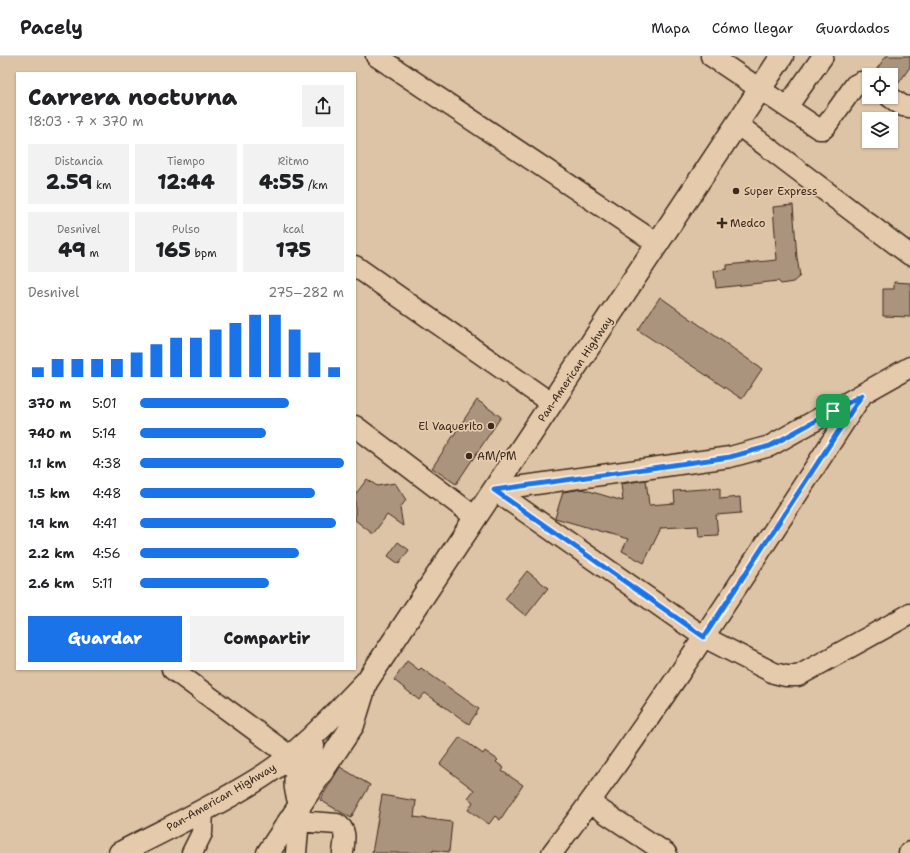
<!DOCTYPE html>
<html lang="es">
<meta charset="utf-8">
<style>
:root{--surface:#fff;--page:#f2f2f2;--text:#202124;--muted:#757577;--line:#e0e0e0;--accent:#1a73e8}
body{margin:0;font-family:"Shantell Sans",sans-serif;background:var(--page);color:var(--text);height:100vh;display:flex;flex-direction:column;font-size:15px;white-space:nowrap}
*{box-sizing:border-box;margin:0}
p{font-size:13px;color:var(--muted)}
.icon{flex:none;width:22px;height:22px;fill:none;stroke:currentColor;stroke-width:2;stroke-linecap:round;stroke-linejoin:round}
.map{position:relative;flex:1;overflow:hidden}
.drawer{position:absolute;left:16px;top:16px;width:340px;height:598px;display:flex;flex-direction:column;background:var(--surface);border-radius:0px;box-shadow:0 1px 3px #0004}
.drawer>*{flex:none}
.fabs{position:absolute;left:862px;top:12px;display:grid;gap:8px}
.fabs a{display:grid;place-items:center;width:36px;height:36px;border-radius:0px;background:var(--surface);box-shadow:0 1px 3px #0004;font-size:20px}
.pin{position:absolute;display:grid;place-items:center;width:34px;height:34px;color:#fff;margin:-17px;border-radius:8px;box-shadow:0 2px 6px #0006}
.round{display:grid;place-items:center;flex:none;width:42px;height:42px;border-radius:0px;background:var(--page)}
.head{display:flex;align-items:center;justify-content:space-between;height:68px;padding:0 12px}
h1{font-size:22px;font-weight:800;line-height:30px}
.metrics{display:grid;grid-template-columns:repeat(3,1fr);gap:6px;height:68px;padding:4px 12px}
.metrics div{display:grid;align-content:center;border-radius:0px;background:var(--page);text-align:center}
.metrics b{font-size:20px;font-weight:800}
.metrics small{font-size:11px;font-weight:400}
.metrics p{font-size:11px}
.chart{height:112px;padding:8px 12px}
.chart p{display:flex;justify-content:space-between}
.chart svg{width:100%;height:72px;margin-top:4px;stroke:var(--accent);stroke-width:6}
.button{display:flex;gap:8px;margin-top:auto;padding:8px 12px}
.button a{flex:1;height:46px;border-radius:0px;background:var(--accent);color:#fff;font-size:16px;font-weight:800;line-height:46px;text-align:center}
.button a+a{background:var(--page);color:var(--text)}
ul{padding:0 12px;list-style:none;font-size:13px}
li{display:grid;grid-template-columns:64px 48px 1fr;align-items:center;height:30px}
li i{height:10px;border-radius:5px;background:var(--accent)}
header{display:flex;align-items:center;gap:24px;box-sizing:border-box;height:56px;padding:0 20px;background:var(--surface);border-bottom:1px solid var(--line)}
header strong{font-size:19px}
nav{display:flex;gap:22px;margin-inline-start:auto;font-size:14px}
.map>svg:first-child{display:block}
.building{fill:#ab947d;stroke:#3b2a1e}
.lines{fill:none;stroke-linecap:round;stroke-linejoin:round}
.minor-casing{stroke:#3b2a1e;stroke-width:23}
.highway-casing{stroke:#3b2a1e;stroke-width:25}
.minor{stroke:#e5caac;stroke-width:20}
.highway{stroke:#e5caac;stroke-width:22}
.route-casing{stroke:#fff;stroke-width:8}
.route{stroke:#1a73e8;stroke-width:5}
.poi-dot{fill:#3b2a1e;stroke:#e5caac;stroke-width:1.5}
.labels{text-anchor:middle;stroke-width:3.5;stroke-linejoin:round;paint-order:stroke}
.poi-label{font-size:11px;fill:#3b2a1e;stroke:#e5caac;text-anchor:start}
.street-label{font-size:11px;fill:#3b2a1e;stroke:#e5caac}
</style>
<header>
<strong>Pacely</strong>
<nav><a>Mapa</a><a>Cómo llegar</a><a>Guardados</a></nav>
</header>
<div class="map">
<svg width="910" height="797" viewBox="0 0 910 797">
<rect width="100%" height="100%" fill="#dec4a6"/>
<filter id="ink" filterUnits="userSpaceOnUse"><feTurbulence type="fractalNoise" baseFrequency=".025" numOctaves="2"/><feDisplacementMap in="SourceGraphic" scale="8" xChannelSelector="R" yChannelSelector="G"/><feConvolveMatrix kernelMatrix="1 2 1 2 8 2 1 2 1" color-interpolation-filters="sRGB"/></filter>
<g filter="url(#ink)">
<path class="building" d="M 886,0 L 910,0 L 910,11 L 896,31 L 891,30 L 891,19 L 877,19 L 874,17 Z
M 793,149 L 797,202 L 800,220 L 793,226 L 781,228 L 778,225 L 716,232 L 714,215 L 727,213 L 727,209 L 777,204 L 773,151 Z
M 894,226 L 910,227 L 910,261 L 883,260 L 883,233 L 894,233 Z
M 660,241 L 762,313 L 742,343 L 638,274 Z
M 477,344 L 501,361 L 456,428 L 432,412 Z
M 367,423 L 377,430 L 395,427 L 406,444 L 400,452 L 403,470 L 387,459 L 373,478 L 355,464 L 355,439 Z
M 646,424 L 649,449 L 675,447 L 674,435 L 720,432 L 720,443 L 740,441 L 741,457 L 716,459 L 718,479 L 699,480 L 698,470 L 661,472 L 644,507 L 622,495 L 628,483 L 555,462 L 563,436 L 582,433 L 623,445 L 621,428 Z
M 398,486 L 409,494 L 399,508 L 388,500 Z
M 527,515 L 548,532 L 526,560 L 505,543 Z
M 407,605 L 419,614 L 421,612 L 479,653 L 469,668 L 425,637 L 419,644 L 394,624 Z
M 460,681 L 483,698 L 485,695 L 498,704 L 496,706 L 504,712 L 502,715 L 523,729 L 500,764 L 495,760 L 489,768 L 468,754 L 473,746 L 468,742 L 474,734 L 440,708 Z
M 340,711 L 370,729 L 351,762 L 320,744 Z
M 382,739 L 416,745 L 414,761 L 452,766 L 449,796 L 433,794 L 433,797 L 372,797 Z"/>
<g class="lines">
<defs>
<path id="minor" d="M 376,0 L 658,188
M 711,0 L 819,73 L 823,73 L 826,70 L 855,29 L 861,26 L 869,27
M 890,41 L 903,50 L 910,51
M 787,51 L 823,0
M 737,68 L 910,199
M 355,210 L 551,347
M 355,370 L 475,461
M 494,434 L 704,581 L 774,617 L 786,620 L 798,620 L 910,558
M 494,434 L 730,401 L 770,390 L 910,311
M 172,613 L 290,700
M 590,747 L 666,797
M 297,765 L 337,768 C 348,774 344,786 343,797
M 192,797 L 202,777 L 203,754
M 296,797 L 300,751
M 552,797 C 663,650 761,493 862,339
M 909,797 L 910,796"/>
<path id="highway" d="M 300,748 C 290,719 297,714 313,690
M 120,797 C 168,772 218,749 263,720 C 302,695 335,658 367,625 L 782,0
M 268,797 L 353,669 L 365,630"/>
</defs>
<use href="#minor" class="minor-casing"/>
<use href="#highway" class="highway-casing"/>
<use href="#minor" class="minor"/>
<use href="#highway" class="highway"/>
</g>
</g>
<g class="lines" filter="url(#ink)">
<defs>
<path id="route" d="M 862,339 L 704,581 L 494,434 L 730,401 L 770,390 Z"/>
</defs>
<use href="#route" class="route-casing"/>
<use href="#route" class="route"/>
</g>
<g class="poi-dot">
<circle cx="736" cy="135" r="4"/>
<path d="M720 161h4v4h4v4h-4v4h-4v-4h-4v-4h4z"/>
<circle cx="491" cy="370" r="4"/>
<circle cx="469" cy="400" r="4"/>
</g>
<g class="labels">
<g class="poi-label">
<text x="744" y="139">Super Express</text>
<text x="730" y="171">Medco</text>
<text x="483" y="374" text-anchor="end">El Vaquerito</text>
<text x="477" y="404">AM/PM</text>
</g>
<g class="street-label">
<text transform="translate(575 313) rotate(-56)" y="4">Pan-American Highway</text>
<text transform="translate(221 741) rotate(-30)" y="4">Pan-American Highway</text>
</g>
</g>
</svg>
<div class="fabs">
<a><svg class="icon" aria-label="locate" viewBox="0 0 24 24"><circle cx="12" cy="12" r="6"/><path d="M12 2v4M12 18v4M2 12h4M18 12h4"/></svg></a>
<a><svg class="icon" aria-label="layers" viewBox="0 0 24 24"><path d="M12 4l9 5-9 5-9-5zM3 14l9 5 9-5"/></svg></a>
</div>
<div class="pin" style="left:833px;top:355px;background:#1e9e55"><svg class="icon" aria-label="arrive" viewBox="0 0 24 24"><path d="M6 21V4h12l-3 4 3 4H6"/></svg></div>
<section class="drawer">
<div class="head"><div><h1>Carrera nocturna</h1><p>18:03 · 7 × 370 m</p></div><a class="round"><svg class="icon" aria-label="share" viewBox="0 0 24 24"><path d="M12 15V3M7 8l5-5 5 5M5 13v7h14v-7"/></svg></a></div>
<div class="metrics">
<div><p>Distancia</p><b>2.59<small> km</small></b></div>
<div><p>Tiempo</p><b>12:44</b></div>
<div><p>Ritmo</p><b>4:55<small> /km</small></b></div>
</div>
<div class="metrics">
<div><p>Desnivel</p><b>49<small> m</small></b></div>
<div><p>Pulso</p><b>165<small> bpm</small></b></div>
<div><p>kcal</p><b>175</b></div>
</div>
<div class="chart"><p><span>Desnivel</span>275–282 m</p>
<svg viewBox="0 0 160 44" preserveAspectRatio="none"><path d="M5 44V38M15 44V33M25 44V33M35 44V33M45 44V33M55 44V29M65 44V24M75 44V20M85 44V20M95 44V15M105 44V11M115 44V6M125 44V6M135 44V15M145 44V29M155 44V38"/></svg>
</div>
<ul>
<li><b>370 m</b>5:01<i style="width:73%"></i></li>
<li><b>740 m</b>5:14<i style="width:62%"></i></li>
<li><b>1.1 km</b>4:38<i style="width:100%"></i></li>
<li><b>1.5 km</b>4:48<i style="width:86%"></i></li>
<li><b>1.9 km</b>4:41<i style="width:96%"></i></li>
<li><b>2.2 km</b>4:56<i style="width:78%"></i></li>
<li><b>2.6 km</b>5:11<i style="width:63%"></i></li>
</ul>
<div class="button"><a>Guardar</a><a>Compartir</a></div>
</section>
</div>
